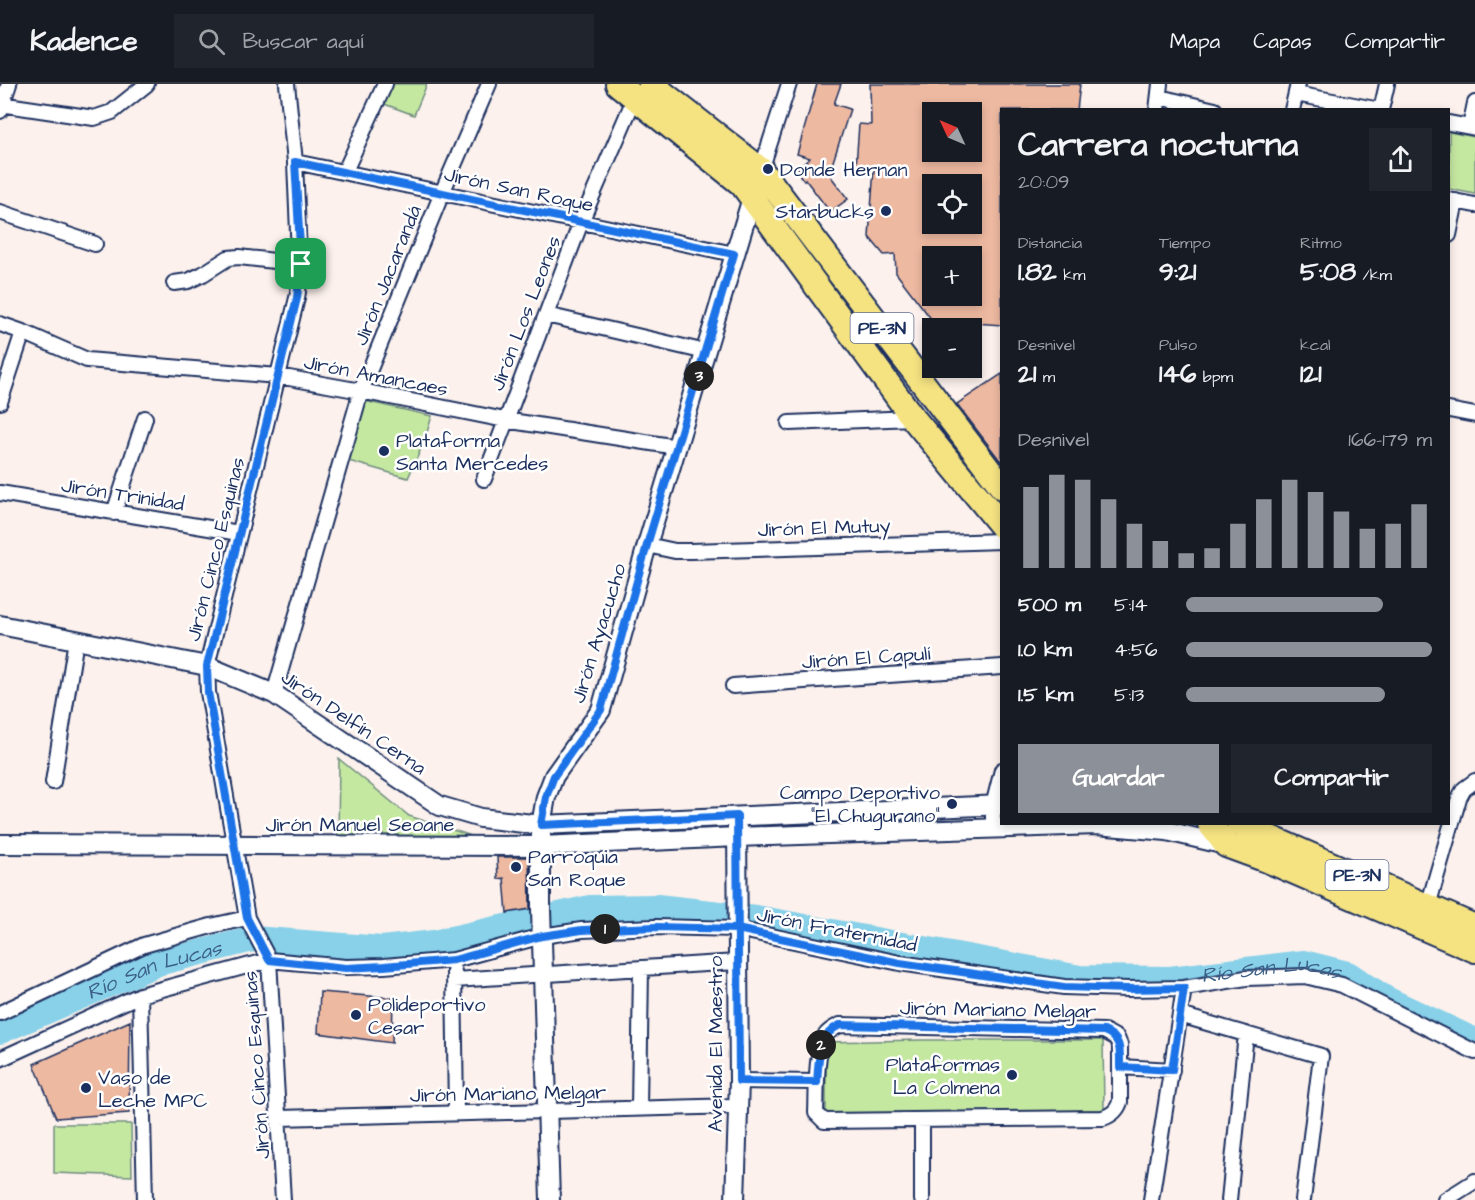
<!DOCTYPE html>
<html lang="es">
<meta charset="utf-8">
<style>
:root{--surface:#171b24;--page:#20242c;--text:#f1f3f6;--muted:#9ea1a6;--line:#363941;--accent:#8c9099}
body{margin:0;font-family:"Architects Daughter",sans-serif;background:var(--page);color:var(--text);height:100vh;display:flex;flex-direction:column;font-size:22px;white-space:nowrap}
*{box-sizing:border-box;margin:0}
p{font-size:20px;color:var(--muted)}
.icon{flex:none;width:33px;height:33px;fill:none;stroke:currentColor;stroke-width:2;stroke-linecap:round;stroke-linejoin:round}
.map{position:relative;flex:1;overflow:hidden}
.drawer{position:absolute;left:1000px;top:24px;width:450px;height:717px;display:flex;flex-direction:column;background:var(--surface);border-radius:0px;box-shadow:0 3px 9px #0003}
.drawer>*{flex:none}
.needle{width:39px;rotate:314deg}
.buttons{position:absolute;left:922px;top:18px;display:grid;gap:12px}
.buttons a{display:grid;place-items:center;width:60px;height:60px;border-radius:0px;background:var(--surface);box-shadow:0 3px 9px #0003;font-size:30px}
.pin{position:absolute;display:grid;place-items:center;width:51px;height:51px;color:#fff;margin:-26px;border-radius:12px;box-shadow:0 3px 9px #0006}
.km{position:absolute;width:30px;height:30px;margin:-15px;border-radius:50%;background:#222;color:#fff;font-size:16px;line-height:30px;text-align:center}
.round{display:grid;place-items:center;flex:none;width:63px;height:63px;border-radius:0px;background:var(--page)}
.summary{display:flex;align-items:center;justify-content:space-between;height:102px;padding:0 18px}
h1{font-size:33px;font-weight:700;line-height:45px}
.stats{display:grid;grid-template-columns:repeat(3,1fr);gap:9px;height:102px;padding:6px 18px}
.stats div{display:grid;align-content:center}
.stats b{font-size:26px;font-weight:700}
.stats small{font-size:16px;font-weight:400}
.stats p{font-size:16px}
.chart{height:168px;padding:12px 18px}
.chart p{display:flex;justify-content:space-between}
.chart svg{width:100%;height:108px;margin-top:6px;stroke:var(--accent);stroke-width:6}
.cta{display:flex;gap:12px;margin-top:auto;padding:12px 18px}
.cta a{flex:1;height:69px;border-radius:0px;background:var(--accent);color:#fff;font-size:24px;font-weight:700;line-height:69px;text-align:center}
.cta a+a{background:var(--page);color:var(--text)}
ul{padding:0 18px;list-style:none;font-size:20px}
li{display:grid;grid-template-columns:96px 72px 1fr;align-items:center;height:45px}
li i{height:15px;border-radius:8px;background:var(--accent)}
header{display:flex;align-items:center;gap:36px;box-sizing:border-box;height:84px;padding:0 30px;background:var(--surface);border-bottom:2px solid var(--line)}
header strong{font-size:28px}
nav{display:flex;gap:33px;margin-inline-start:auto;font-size:21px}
.search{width:420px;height:54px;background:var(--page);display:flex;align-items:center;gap:15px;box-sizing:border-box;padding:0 21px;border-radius:0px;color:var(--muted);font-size:22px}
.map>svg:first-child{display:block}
.green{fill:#c5e8a1;stroke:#708c80;stroke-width:1.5}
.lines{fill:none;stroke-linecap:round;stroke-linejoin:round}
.river{stroke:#88d1e9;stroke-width:26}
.building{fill:#eeb9a1;stroke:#1b2f5e;stroke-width:1.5;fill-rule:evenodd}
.minor-casing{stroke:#1b2f5e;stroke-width:18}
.tertiary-casing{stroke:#1b2f5e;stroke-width:22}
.trunk-casing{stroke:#1b2f5e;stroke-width:28}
.minor{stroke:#fff;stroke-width:14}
.tertiary{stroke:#fff;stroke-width:18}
.trunk{stroke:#f5e382;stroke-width:24}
.route-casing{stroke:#fff;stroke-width:12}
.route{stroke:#1a73e8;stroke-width:8}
.poi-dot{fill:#1b2f5e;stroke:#fff;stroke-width:2}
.labels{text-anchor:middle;stroke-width:5;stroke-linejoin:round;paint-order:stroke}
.shield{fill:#fff;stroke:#5f6d8e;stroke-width:1.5}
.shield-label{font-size:18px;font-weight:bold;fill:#1b2f5e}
.poi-label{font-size:20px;fill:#1b2f5e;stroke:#fff;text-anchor:start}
.street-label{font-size:20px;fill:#1b2f5e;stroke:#fff}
.water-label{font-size:21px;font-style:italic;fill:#3c6088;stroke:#fff}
</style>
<header>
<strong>Kadence</strong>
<div class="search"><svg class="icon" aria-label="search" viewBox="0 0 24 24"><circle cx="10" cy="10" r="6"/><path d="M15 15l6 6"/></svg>Buscar aquí</div>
<nav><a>Mapa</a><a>Capas</a><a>Compartir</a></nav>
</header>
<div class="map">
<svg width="1475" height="1116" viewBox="0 0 1475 1116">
<rect width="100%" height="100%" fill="#fcf1ec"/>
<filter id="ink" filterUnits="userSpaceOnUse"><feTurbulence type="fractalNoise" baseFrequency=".0167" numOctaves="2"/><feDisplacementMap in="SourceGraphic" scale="12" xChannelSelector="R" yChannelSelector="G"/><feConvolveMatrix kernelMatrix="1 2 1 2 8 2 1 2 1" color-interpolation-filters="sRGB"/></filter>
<g filter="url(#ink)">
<path class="green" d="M 386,0 L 427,0 L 414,31 L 379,18 Z
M 1449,48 L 1475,53 L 1475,110 L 1449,105 Z
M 364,317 L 432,332 L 424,358 L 408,394 L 345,376 Z
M 339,675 L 409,732 L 475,753 L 338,755 Z
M 921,956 L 1103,956 L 1104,1026 L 826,1032 L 826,958 Z
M 54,1040 L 131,1040 L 132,1092 L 54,1089 Z"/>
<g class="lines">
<path class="river" id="s1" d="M 0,947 L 158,879 L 253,855 L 382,865 L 434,859 L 590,824 L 657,823 L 756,834 L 1080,894 L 1170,895 L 1304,879 L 1348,890 L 1386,915 L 1475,957"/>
</g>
<path class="building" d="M 817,0 L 841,0 L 834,20 L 850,25 L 829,90 L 848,115 L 830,128 L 805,95 L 804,97 L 796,86 L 810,74 L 797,70 Z
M 870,0 L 1080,0 L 1077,26 L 1002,26 L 1002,241 L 932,236 L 896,189 L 895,170 L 884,171 L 869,153 L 874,84 L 856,82 L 859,40 L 871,41 ZM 933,28 L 972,28 L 972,68 L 933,68 ZM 933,100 L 972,100 L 972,140 L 933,140 ZM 933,172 L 972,172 L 972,212 L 933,212 Z
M 1002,290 L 1002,379 L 957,320 Z
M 497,773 L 529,773 L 530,825 L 507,829 L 504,794 L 498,795 Z
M 320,908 L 393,914 L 392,959 L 318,949 Z
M 130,937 L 129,1029 L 56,1034 L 34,980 Z"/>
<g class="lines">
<defs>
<path id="minor" d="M 1296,10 L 1380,26
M 1159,13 L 1215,26
M 0,20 L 94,34 L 112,28 L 147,0
M 1157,26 L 1160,0
M 1292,26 L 1298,0
M 1381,26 L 1387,0
M 0,27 L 9,0
M 1449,39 L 1475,44
M 1470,43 L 1475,19
M 295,78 L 734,170
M 761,86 L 789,0
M 345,87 L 385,0
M 1449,116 L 1475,121
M 0,128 L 95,160
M 1449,151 L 1456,117
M 174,199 L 188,197 L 203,190 L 228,174 L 239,173 L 301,180
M 546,231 L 706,268
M 0,240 L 23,248 L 87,276 L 278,292 L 361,307 L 505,336 L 677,363
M 0,318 L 23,248
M 1449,326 L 1475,331
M 789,339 L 913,334
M 484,395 L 581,138 L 635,13
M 0,409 L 239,449
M 114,429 L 145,334
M 647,461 L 675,467 L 691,467 L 1002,457
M 733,602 L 1002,583
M 274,610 L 361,307 L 442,109 L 489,0
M 53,698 L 76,556
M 993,744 L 993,722 L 1002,686
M 1428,822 L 1459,714 L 1464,705 L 1475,697
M 454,887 L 456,1029
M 454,896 L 737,878
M 140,911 L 145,1116
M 0,929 L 144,861 L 211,842 L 247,834
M 1180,931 L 1321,972 L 1303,1116
M 840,941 L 1104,947 L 1117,954 L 1120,961 L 1120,1018 C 1117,1027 1112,1031 1103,1034 L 824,1037 L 816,1029 C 817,1010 815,967 825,952 C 829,946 834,944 840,941 Z
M 0,975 L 140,911 L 269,876 L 346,883 L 384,882 L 454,876 L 542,852 L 582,846 L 656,843 L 737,845 L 900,879 L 1064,903 L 1128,905 L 1184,904 L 1246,894 L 1305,892 L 1342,901 L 1475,968
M 1120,983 L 1172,986
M 739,997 L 817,998
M 639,1025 L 641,884
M 279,1034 L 738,1022
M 283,1116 L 269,876 L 247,834 L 208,608 L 207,582 L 297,214 L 300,195 L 295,78 L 287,0
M 922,1116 L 922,1037
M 1151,1116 L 1184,904
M 1229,1116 L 1246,950
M 1445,1116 L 1475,1097"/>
<path id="tertiary" d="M 0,541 L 207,582 L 274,610 L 440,722 L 481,734 L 541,741 L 1002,721
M 0,760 L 541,762 L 737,753 L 1096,741 L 1167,747 L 1226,761
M 550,1116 L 541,825 L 541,741 L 546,713 L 554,692 L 601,626 L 647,461 L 755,104
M 735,1116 L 739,997 L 737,743"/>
<path id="trunk" d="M 618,0 L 742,100 L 913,334 L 1002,442
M 651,0 L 761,86 L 1002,403
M 1210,740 L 1226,761 L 1267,776 L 1475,866
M 1239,740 L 1475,843"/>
</defs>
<use href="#minor" class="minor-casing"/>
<use href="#tertiary" class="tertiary-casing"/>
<use href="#trunk" class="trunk-casing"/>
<use href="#minor" class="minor"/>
<use href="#tertiary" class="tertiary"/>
<use href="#trunk" class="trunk"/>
</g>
</g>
<g class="lines" filter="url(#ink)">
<defs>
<path id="route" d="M 301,180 L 297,214 L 207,582 L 208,608 L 247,834 L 269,876 L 346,884 L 384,882 L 454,876 L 542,852 L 582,846 L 656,843 L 737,845 L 900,879 L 1064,903 L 1128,905 L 1184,904 L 1172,986 L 1120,983 C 1120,967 1122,954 1104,947 L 840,941 C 817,951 819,977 817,998 L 739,997 C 738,908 738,820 737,732 L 541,741 L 546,713 L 554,692 L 601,626 L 647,461 L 734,170 L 295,78 L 301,180"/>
</defs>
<use href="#route" class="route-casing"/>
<use href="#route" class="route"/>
</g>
<g class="poi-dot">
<circle cx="768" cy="85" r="6"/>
<circle cx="886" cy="127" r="6"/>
<circle cx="384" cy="367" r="6"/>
<circle cx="952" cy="720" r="6"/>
<circle cx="516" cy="783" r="6"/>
<circle cx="356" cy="931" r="6"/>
<circle cx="1012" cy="991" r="6"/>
<circle cx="86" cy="1004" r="6"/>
</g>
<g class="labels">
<g class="shield">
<rect x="850.5" y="229" width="63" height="30" rx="4.5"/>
<rect x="1325.5" y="776" width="63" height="30" rx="4.5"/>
</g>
<g class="shield-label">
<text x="882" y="250">PE-3N</text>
<text x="1357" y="797">PE-3N</text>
</g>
<g class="poi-label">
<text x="780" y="92">Donde Hernan</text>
<text x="874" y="134" text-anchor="end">Starbucks</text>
<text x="396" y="363">Plataforma<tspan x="396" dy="23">Santa Mercedes</tspan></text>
<text x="940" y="715" text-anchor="end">Campo Deportivo<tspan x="940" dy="23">"El Chugurano"</tspan></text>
<text x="528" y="779">Parroquia<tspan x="528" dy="23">San Roque</tspan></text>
<text x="368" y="927">Polideportivo<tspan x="368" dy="23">Cesar</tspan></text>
<text x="1000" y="987" text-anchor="end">Plataformas<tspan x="1000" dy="23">La Colmena</tspan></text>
<text x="98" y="1000">Vaso de<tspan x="98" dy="23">Leche MPC</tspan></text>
</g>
<g class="street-label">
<text transform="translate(519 105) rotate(12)" y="7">Jirón San Roque</text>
<text transform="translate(387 191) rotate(-68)" y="7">Jirón Jacarandá</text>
<text transform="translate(525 229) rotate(-69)" y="7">Jirón Los Leones</text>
<text transform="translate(376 291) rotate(11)" y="7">Jirón Amancaes</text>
<text transform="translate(123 410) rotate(9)" y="7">Jirón Trinidad</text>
<text transform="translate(824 443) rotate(-2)" y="7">Jirón El Mutuy</text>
<text transform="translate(215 465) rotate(-76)" y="7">Jirón Cinco Esquinas</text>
<text transform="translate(598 549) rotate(-73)" y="7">Jirón Ayacucho</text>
<text transform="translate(866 573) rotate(-4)" y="7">Jirón El Capulí</text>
<text transform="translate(354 638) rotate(34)" y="7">Jirón Delfín Cerna</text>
<text x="360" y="747">Jirón Manuel Seoane</text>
<text transform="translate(837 845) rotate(11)" y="7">Jirón Fraternidad</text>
<text transform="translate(998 925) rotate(1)" y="7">Jirón Mariano Melgar</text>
<text transform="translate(715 960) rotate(-90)" y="7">Avenida El Maestro</text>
<text transform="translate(256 981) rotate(-94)" y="7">Jirón Cinco Esquinas</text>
<text transform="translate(508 1009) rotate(-1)" y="7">Jirón Mariano Melgar</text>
</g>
<g class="water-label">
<text dy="7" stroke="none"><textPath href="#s1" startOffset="166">Río San Lucas</textPath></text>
<text dy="7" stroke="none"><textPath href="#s1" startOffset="1300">Río San Lucas</textPath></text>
</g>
</g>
</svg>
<div class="buttons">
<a><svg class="needle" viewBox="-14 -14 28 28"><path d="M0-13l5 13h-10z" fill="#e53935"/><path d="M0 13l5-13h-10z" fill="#9ea1a6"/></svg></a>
<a><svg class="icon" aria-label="locate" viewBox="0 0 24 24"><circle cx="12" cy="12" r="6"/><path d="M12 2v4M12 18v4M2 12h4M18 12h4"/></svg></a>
<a>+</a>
<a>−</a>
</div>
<div class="pin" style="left:301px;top:180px;background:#1e9e55"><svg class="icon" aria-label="arrive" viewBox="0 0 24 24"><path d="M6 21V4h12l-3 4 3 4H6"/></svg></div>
<b class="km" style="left:605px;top:845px">1</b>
<b class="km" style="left:821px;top:961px">2</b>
<b class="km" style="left:699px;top:292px">3</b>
<section class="drawer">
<div class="summary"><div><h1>Carrera nocturna</h1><p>20:09</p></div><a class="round"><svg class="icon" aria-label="share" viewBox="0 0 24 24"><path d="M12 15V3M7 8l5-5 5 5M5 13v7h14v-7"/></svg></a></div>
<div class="stats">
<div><p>Distancia</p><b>1.82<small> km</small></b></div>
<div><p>Tiempo</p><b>9:21</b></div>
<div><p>Ritmo</p><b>5:08<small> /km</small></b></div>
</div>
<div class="stats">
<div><p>Desnivel</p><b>21<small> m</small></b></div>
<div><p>Pulso</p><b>146<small> bpm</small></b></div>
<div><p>kcal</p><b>121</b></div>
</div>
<div class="chart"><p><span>Desnivel</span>166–179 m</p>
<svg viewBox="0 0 160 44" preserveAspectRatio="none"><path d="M5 44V11M15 44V6M25 44V8M35 44V16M45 44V26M55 44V33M65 44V38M75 44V36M85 44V26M95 44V16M105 44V8M115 44V13M125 44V21M135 44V28M145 44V26M155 44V18"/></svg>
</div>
<ul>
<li><b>500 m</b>5:14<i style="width:80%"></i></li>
<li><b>1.0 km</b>4:56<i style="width:100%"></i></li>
<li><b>1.5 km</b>5:13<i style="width:81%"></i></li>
</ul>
<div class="cta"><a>Guardar</a><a>Compartir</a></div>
</section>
</div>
